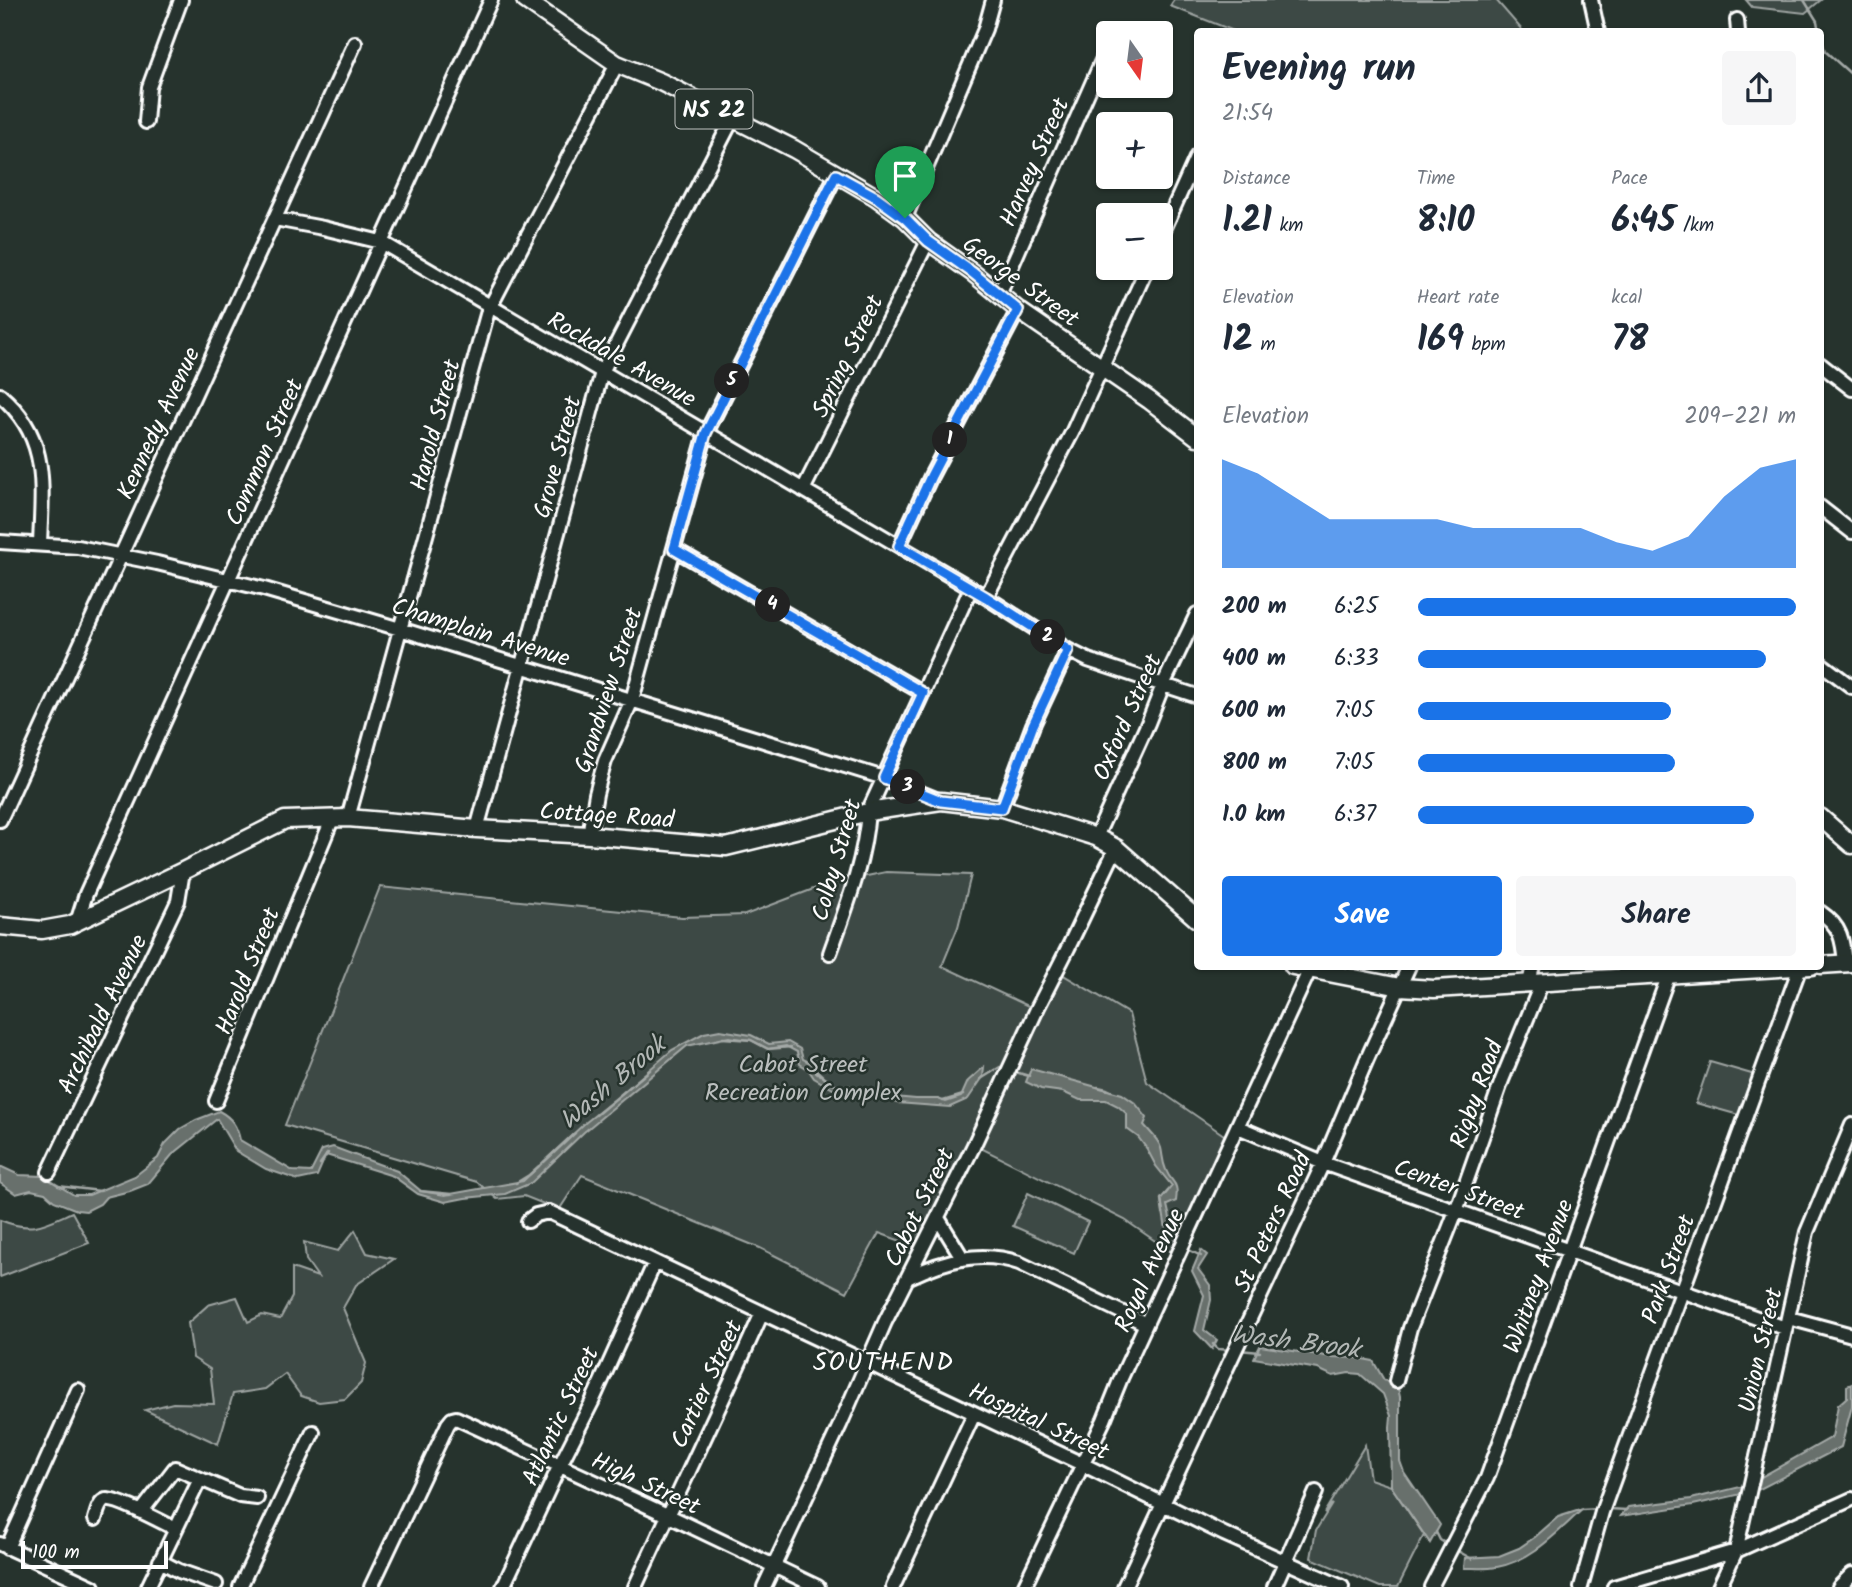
<!DOCTYPE html>
<meta charset="utf-8">
<style>
:root{--surface:#fff;--page:#f6f6f7;--text:#1f2937;--muted:#747a83;--accent:#1a73e8}
body{margin:0;font-family:Kalam,sans-serif;background:var(--page);color:var(--text);height:100vh;display:flex;flex-direction:column;font-size:26px;white-space:nowrap}
*{box-sizing:border-box;margin:0}
p{font-size:23px;color:var(--muted)}
.icon{flex:none;width:38px;height:38px;fill:none;stroke:currentColor;stroke-width:2;stroke-linecap:round;stroke-linejoin:round}
.map{position:relative;flex:1;overflow:hidden}
.side{position:absolute;left:1194px;top:28px;width:630px;height:942px;display:flex;flex-direction:column;background:var(--surface);border-radius:7px;box-shadow:0 2px 5px #0004}
.side>*{flex:none}
.needle{width:46px;rotate:166deg}
.tools{position:absolute;left:1096px;top:21px;display:grid;gap:14px}
.tools a{display:grid;place-items:center;width:77px;height:77px;border-radius:7px;background:var(--surface);box-shadow:0 2px 5px #0004;font-size:35px}
.scale{position:absolute;left:21px;bottom:18px;width:147px;box-sizing:border-box;padding-left:7px;border:4px solid #fff;border-top:0;font-size:19px;line-height:24px;white-space:nowrap;color:#fff;-webkit-text-stroke:5px #26332d;paint-order:stroke}
.pin{position:absolute;display:grid;place-items:center;width:60px;height:60px;color:#fff;margin:-72px -30px;border-radius:50% 50% 50% 0;rotate:-45deg;box-shadow:0 0 7px #0007}
.pin .icon{rotate:45deg}
.km{position:absolute;width:35px;height:35px;margin:-18px;border-radius:50%;background:#222;color:#fff;font-size:19px;line-height:35px;text-align:center}
.round{display:grid;place-items:center;flex:none;width:74px;height:74px;border-radius:7px;background:var(--page)}
.overview{display:flex;align-items:center;justify-content:space-between;height:119px;padding:0 28px}
h1{font-size:38px;font-weight:700;line-height:52px}
.figures{display:grid;grid-template-columns:repeat(3,1fr);gap:10px;height:119px;padding:7px 28px}
.figures div{display:grid;align-content:center}
.figures b{font-size:35px;font-weight:700}
.figures small{font-size:19px;font-weight:400}
.figures p{font-size:19px}
.chart{height:196px;padding:14px 28px}
.chart p{display:flex;justify-content:space-between}
.chart svg{width:100%;height:126px;margin-top:7px;fill:var(--accent);opacity:.7}
.primary-button{display:flex;gap:14px;margin-top:auto;padding:14px 28px}
.primary-button a{flex:1;height:80px;border-radius:7px;background:var(--accent);color:#fff;font-size:28px;font-weight:700;line-height:80px;text-align:center}
.primary-button a+a{background:var(--page);color:var(--text)}
ul{padding:0 28px;list-style:none;font-size:23px}
li{display:grid;grid-template-columns:112px 84px 1fr;align-items:center;height:52px}
li i{height:18px;border-radius:9px;background:var(--accent)}
.map>svg:first-child{display:block}
.green{fill:#3e4944;stroke:#9ea4a2;stroke-width:2}
.water{fill:#67706c;stroke:#a4a9a7;stroke-width:2}
.lines{fill:none;stroke-linecap:round;stroke-linejoin:round}
.stream{stroke:#a4a9a7;stroke-width:2.5}
.minor-casing{stroke:#fff;stroke-width:18}
.major-casing{stroke:#fff;stroke-width:21}
.minor{stroke:#26332d;stroke-width:12}
.major{stroke:#26332d;stroke-width:16}
.route-casing{stroke:#fff;stroke-width:14}
.route{stroke:#1a73e8;stroke-width:9}
.labels{text-anchor:middle;stroke-width:5;stroke-linejoin:round;paint-order:stroke}
.shield{fill:#26332d;stroke:#bec2c0;stroke-width:2}
.shield-label{font-size:23px;font-weight:bold;fill:#fff}
.street-label{font-size:24px;fill:#fff;stroke:#26332d}
.park-label{font-size:24px;fill:#bbbfbe;stroke:#26332d}
.water-label{font-size:26px;font-style:italic;fill:#b3b8b6;stroke:#26332d}
.neighbourhood-label{font-size:26px;letter-spacing:2px;fill:#fff;stroke:#26332d}
</style>
<div class="map">
<svg width="1852" height="1587" viewBox="0 0 1852 1587">
<rect width="100%" height="100%" fill="#26332d"/>
<filter id="ink" filterUnits="userSpaceOnUse"><feTurbulence type="fractalNoise" baseFrequency=".0143" numOctaves="2"/><feDisplacementMap in="SourceGraphic" scale="14" xChannelSelector="R" yChannelSelector="G"/><feConvolveMatrix kernelMatrix="1 2 1 2 8 2 1 2 1" color-interpolation-filters="sRGB"/></filter>
<g filter="url(#ink)">
<path class="green" d="M 1174,0 L 1496,0 L 1523,31 L 1234,31 L 1170,6 Z
M 1746,0 L 1821,0 L 1805,13 L 1752,7 Z
M 886,872 L 971,875 L 958,927 L 942,966 L 1039,1011 L 1060,973 L 1129,1014 L 1147,1082 L 1237,1144 L 1184,1261 L 1125,1220 L 979,1147 L 928,1251 L 879,1233 L 847,1292 L 760,1248 L 582,1175 L 559,1210 L 524,1196 L 497,1199 L 477,1182 L 285,1125 L 380,887 L 682,917 L 745,915 L 824,885 Z
M 1710,1062 L 1755,1075 L 1739,1115 L 1696,1103 Z
M 1028,1193 L 1088,1222 L 1074,1253 L 1013,1226 Z
M 72,1212 L 89,1243 L 0,1277 L 0,1220 C 32,1233 43,1225 72,1212 Z
M 355,1230 L 367,1253 L 394,1259 L 356,1285 L 343,1308 L 366,1363 L 361,1383 L 345,1399 L 319,1402 L 301,1396 L 285,1374 L 265,1389 L 233,1394 L 218,1444 L 145,1410 L 173,1403 L 214,1404 L 210,1369 L 193,1358 L 188,1323 L 208,1305 L 237,1297 L 248,1322 L 262,1315 L 280,1319 L 292,1297 L 292,1268 L 318,1277 L 306,1260 L 304,1242 L 338,1251 Z
M 1365,1445 L 1370,1479 L 1391,1486 L 1424,1535 L 1398,1587 L 1380,1587 L 1311,1558 L 1316,1530 L 1332,1504 L 1324,1513 Z"/>
<path class="water" d="M 720,1030 L 751,1035 L 769,1044 L 788,1042 L 800,1049 L 803,1059 L 813,1064 L 816,1072 L 842,1089 L 848,1085 L 856,1091 L 879,1092 L 894,1097 L 916,1099 L 938,1099 L 946,1102 L 961,1097 L 968,1081 L 984,1067 L 983,1077 L 968,1099 L 950,1107 L 897,1103 L 880,1097 L 858,1096 L 850,1091 L 840,1093 L 814,1078 L 808,1069 L 800,1064 L 797,1052 L 786,1046 L 768,1049 L 751,1040 L 729,1037 L 687,1046 L 584,1132 L 531,1183 L 505,1194 L 465,1198 L 445,1202 L 418,1194 L 393,1176 L 326,1155 L 317,1176 L 298,1180 L 266,1169 L 236,1151 L 217,1119 L 172,1155 L 148,1184 L 130,1191 L 106,1197 L 100,1204 L 86,1211 L 77,1210 L 54,1201 L 45,1193 L 31,1190 L 16,1194 L 0,1183 L 0,1166 L 19,1175 L 43,1176 L 74,1195 L 89,1195 L 135,1176 L 158,1158 L 165,1144 L 180,1129 L 196,1120 L 219,1111 C 232,1118 237,1126 240,1140 L 293,1171 L 311,1172 L 322,1150 L 333,1147 L 397,1171 L 421,1191 L 445,1195 L 523,1181 L 585,1123 L 619,1096 L 672,1050 L 704,1033 Z
M 1031,1069 L 1122,1094 L 1135,1103 L 1147,1118 L 1144,1125 C 1150,1132 1159,1140 1161,1148 C 1163,1156 1162,1161 1166,1170 C 1172,1185 1179,1180 1176,1201 L 1167,1205 L 1172,1227 L 1167,1236 L 1161,1199 L 1172,1186 L 1156,1166 L 1147,1149 L 1138,1137 L 1127,1129 L 1127,1114 L 1118,1106 L 1106,1100 L 1080,1100 L 1063,1092 L 1041,1089 L 1026,1082 Z
M 1201,1250 L 1207,1255 L 1198,1269 L 1210,1285 L 1211,1300 L 1204,1330 L 1217,1340 L 1212,1349 L 1195,1331 L 1204,1295 L 1192,1271 Z
M 1260,1346 L 1332,1357 L 1358,1358 L 1373,1361 L 1384,1380 L 1398,1388 L 1400,1397 L 1400,1461 L 1404,1472 L 1440,1525 L 1430,1543 L 1391,1486 L 1390,1427 L 1391,1416 L 1383,1394 L 1360,1374 L 1349,1373 L 1333,1376 L 1318,1369 L 1254,1358 Z
M 1852,1384 L 1852,1406 L 1841,1447 L 1754,1492 L 1756,1480 L 1832,1437 L 1838,1405 L 1847,1397 L 1847,1386 Z
M 1748,1485 L 1746,1493 L 1693,1505 L 1621,1516 L 1628,1507 L 1691,1499 Z
M 1583,1509 C 1558,1531 1532,1561 1497,1567 C 1487,1569 1475,1568 1464,1568 L 1465,1558 L 1499,1556 L 1519,1548 L 1535,1537 L 1558,1517 Z"/>
<g class="lines">
<path class="stream" d="M 1804,0 L 1817,21 L 1819,32
M 1820,33 L 1825,51 L 1852,75
M 723,1038 L 751,1040 L 768,1049 L 791,1047
M 815,1069 L 828,1081
M 1012,1071 L 1029,1076
M 981,1079 L 1000,1067 L 1006,1069
M 848,1086 L 872,1093
M 1098,1087 L 1107,1089 L 1111,1091
M 943,1101 L 963,1095
M 596,1115 L 650,1070
M 544,1162 L 575,1133
M 320,1164 L 328,1153
M 516,1183 L 529,1175 L 539,1166
M 58,1186 L 100,1191
M 420,1191 L 451,1194
M 1163,1213 L 1161,1199 L 1168,1191
M 1168,1229 L 1173,1242 L 1179,1245
M 1185,1248 L 1201,1256
M 1213,1344 L 1218,1349 L 1232,1350
M 1239,1350 L 1260,1352
M 1609,1509 L 1627,1510
M 1581,1510 L 1599,1509
M 1436,1532 L 1440,1540 L 1448,1545
M 1456,1550 L 1472,1559"/>
<defs>
<path id="minor" d="M 1591,0 L 1598,32
M 1737,20 L 1738,32
M 146,122 L 149,87 L 181,0
M 905,218 L 985,29 L 993,0
M 275,219 L 323,228 L 381,242 L 986,597 L 1068,650 L 1088,660 L 1197,696
M 1160,238 L 1197,156
M 999,295 L 1108,47
M 1820,364 L 1852,389
M 0,395 C 50,437 42,486 40,544
M 803,490 L 928,241
M 1820,507 L 1852,532
M 0,542 L 78,547 L 157,563 L 264,589 L 400,629 L 884,778 L 941,801
M 899,546 L 931,476 L 1018,310
M 674,549 L 923,693
M 986,597 L 1072,433 L 1147,268
M 1820,663 L 1852,687
M 1002,808 L 1033,725 L 1068,650
M 348,818 L 488,311 L 617,64
M 0,820 L 355,43
M 477,829 L 602,372 L 733,118
M 589,835 L 596,794 L 601,775 L 605,761 L 632,700 L 706,433 L 836,175
M 1096,837 L 1148,723 L 1163,685 L 1197,614
M 1820,912 C 1841,926 1843,940 1845,964
M 77,922 L 86,894 L 491,0
M 830,953 C 847,905 864,863 868,812 L 971,588
M 1529,983 L 1533,966
M 216,1101 L 333,817
M 1238,1127 L 1323,1163 L 1785,1328
M 49,1172 L 178,901 L 183,871
M 938,1218 L 963,1259
M 528,1221 L 536,1215 L 549,1212 L 1082,1464 L 1224,1534 L 1342,1587
M 909,1277 C 945,1260 980,1250 1019,1263 L 1146,1324
M 1789,1318 L 1852,1335
M 1396,1381 L 1410,1328 L 1456,1211 L 1502,1080 L 1542,982
M 141,1512 L 175,1468 L 240,1496 L 257,1498
M 95,1519 C 97,1513 99,1502 106,1500 C 117,1498 164,1523 176,1529
M 0,1544 L 93,1587
M 7,1548 L 78,1390
M 160,1561 L 179,1571 L 216,1584
M 148,1587 L 200,1479
M 240,1587 L 313,1432
M 371,1587 L 448,1424 L 452,1419 L 456,1418 L 667,1515 L 818,1587
M 503,1587 L 560,1465 L 592,1402 L 655,1262
M 635,1587 C 677,1495 721,1405 762,1313
M 764,1587 L 840,1425 L 885,1322 L 973,1147 L 1038,1007 L 1068,948 L 1116,848
M 893,1587 L 974,1414
M 1024,1587 L 1104,1420 L 1121,1378 L 1310,969
M 1124,1587 L 1323,1163 L 1367,1059 L 1409,966
M 1274,1587 L 1316,1492
M 1431,1587 L 1487,1478 L 1669,974
M 1581,1587 L 1602,1512 L 1800,967
M 1614,1587 L 1736,1551 L 1852,1499
M 1719,1587 L 1736,1551 L 1807,1232 L 1852,1125
M 1839,1587 L 1852,1574"/>
<path id="major" d="M 525,0 L 617,64 L 661,82 L 794,149 L 876,197 L 905,218 L 928,241 L 973,273 L 1018,310 L 1149,400 L 1197,437
M 1820,817 L 1852,845
M 0,926 L 42,930 L 70,925 L 183,871 L 285,820 L 348,818 L 477,829 L 589,835 L 726,847 L 868,812 L 941,801 L 1002,808 L 1096,837 L 1116,848 L 1197,919
M 1820,965 L 1852,963
M 1293,966 L 1400,987 L 1434,989 L 1811,966"/>
</defs>
<use href="#minor" class="minor-casing"/>
<use href="#major" class="major-casing"/>
<use href="#minor" class="minor"/>
<use href="#major" class="major"/>
</g>
</g>
<g class="lines" filter="url(#ink)">
<defs>
<path id="route" d="M 836,175 L 876,197 L 905,218 L 928,241 L 973,273 L 1018,310 L 931,476 L 899,546 L 986,597 L 1068,650 L 1033,725 L 1002,808 L 941,801 L 884,778 L 923,693 L 674,549 L 706,433 Z"/>
</defs>
<use href="#route" class="route-casing"/>
<use href="#route" class="route"/>
</g>
<g class="labels">
<rect class="shield" x="675.5" y="89.5" width="77" height="39" rx="5"/>
<g class="shield-label">
<text x="714" y="117">NS 22</text>
</g>
<g class="street-label">
<text transform="translate(1034 162) rotate(-66)" y="8">Harvey Street</text>
<text transform="translate(1021 281) rotate(36)" y="8">George Street</text>
<text transform="translate(847 356) rotate(-64)" y="8">Spring Street</text>
<text transform="translate(622 359) rotate(30)" y="8">Rockdale Avenue</text>
<text transform="translate(158 423) rotate(-65)" y="8">Kennedy Avenue</text>
<text transform="translate(435 425) rotate(-75)" y="8">Harold Street</text>
<text transform="translate(264 452) rotate(-66)" y="8">Common Street</text>
<text transform="translate(557 457) rotate(-75)" y="8">Grove Street</text>
<text transform="translate(481 632) rotate(17)" y="8">Champlain Avenue</text>
<text transform="translate(608 690) rotate(-72)" y="8">Grandview Street</text>
<text transform="translate(1127 717) rotate(-66)" y="8">Oxford Street</text>
<text transform="translate(607 815) rotate(4)" y="8">Cottage Road</text>
<text transform="translate(836 860) rotate(-74)" y="8">Colby Street</text>
<text transform="translate(247 971) rotate(-68)" y="8">Harold Street</text>
<text transform="translate(102 1014) rotate(-64)" y="8">Archibald Avenue</text>
<text transform="translate(1476 1094) rotate(-70)" y="8">Rigby Road</text>
<text transform="translate(1459 1189) rotate(20)" y="8">Center Street</text>
<text transform="translate(919 1207) rotate(-64)" y="8">Cabot Street</text>
<text transform="translate(1272 1222) rotate(-65)" y="8">St Peters Road</text>
<text transform="translate(1668 1269) rotate(-70)" y="8">Park Street</text>
<text transform="translate(1149 1270) rotate(-65)" y="8">Royal Avenue</text>
<text transform="translate(1538 1276) rotate(-70)" y="8">Whitney Avenue</text>
<text transform="translate(1760 1350) rotate(-77)" y="8">Union Street</text>
<text transform="translate(706 1384) rotate(-65)" y="8">Cartier Street</text>
<text transform="translate(560 1416) rotate(-65)" y="8">Atlantic Street</text>
<text transform="translate(1039 1421) rotate(25)" y="8">Hospital Street</text>
<text transform="translate(646 1483) rotate(25)" y="8">High Street</text>
</g>
<g class="park-label">
<text x="803" y="1072">Cabot Street<tspan x="803" dy="28">Recreation Complex</tspan></text>
</g>
<g class="water-label">
<text transform="translate(612 1082) rotate(-40)" y="9">Wash Brook</text>
<text transform="translate(1296 1341) rotate(7)" y="9">Wash Brook</text>
</g>
<g class="neighbourhood-label">
<text x="884" y="1370">SOUTHEND</text>
</g>
</g>
</svg>
<div class="tools">
<a><svg class="needle" viewBox="-14 -14 28 28"><path d="M0-13l5 13h-10z" fill="#e53935"/><path d="M0 13l5-13h-10z" fill="#747a83"/></svg></a>
<a>+</a>
<a>−</a>
</div>
<div class="scale">100 m</div>
<div class="pin" style="left:905px;top:218px;background:#1e9e55"><svg class="icon" aria-label="arrive" viewBox="0 0 24 24"><path d="M6 21V4h12l-3 4 3 4H6"/></svg></div>
<b class="km" style="left:950px;top:440px">1</b>
<b class="km" style="left:1048px;top:637px">2</b>
<b class="km" style="left:908px;top:787px">3</b>
<b class="km" style="left:773px;top:605px">4</b>
<b class="km" style="left:732px;top:381px">5</b>
<section class="side">
<div class="overview"><div><h1>Evening run</h1><p>21:54</p></div><a class="round"><svg class="icon" aria-label="share" viewBox="0 0 24 24"><path d="M12 15V3M7 8l5-5 5 5M5 13v7h14v-7"/></svg></a></div>
<div class="figures">
<div><p>Distance</p><b>1.21<small> km</small></b></div>
<div><p>Time</p><b>8:10</b></div>
<div><p>Pace</p><b>6:45<small> /km</small></b></div>
</div>
<div class="figures">
<div><p>Elevation</p><b>12<small> m</small></b></div>
<div><p>Heart rate</p><b>169<small> bpm</small></b></div>
<div><p>kcal</p><b>78</b></div>
</div>
<div class="chart"><p><span>Elevation</span>209–221 m</p>
<svg viewBox="0 0 160 44" preserveAspectRatio="none"><path d="M0 44V6L10 11L20 19L30 27L40 27L50 27L60 27L70 30L80 30L90 30L100 30L110 35L120 38L130 33L140 19L150 9L160 6V44z"/></svg>
</div>
<ul>
<li><b>200 m</b>6:25<i style="width:100%"></i></li>
<li><b>400 m</b>6:33<i style="width:92%"></i></li>
<li><b>600 m</b>7:05<i style="width:67%"></i></li>
<li><b>800 m</b>7:05<i style="width:68%"></i></li>
<li><b>1.0 km</b>6:37<i style="width:89%"></i></li>
</ul>
<div class="primary-button"><a>Save</a><a>Share</a></div>
</section>
</div>
